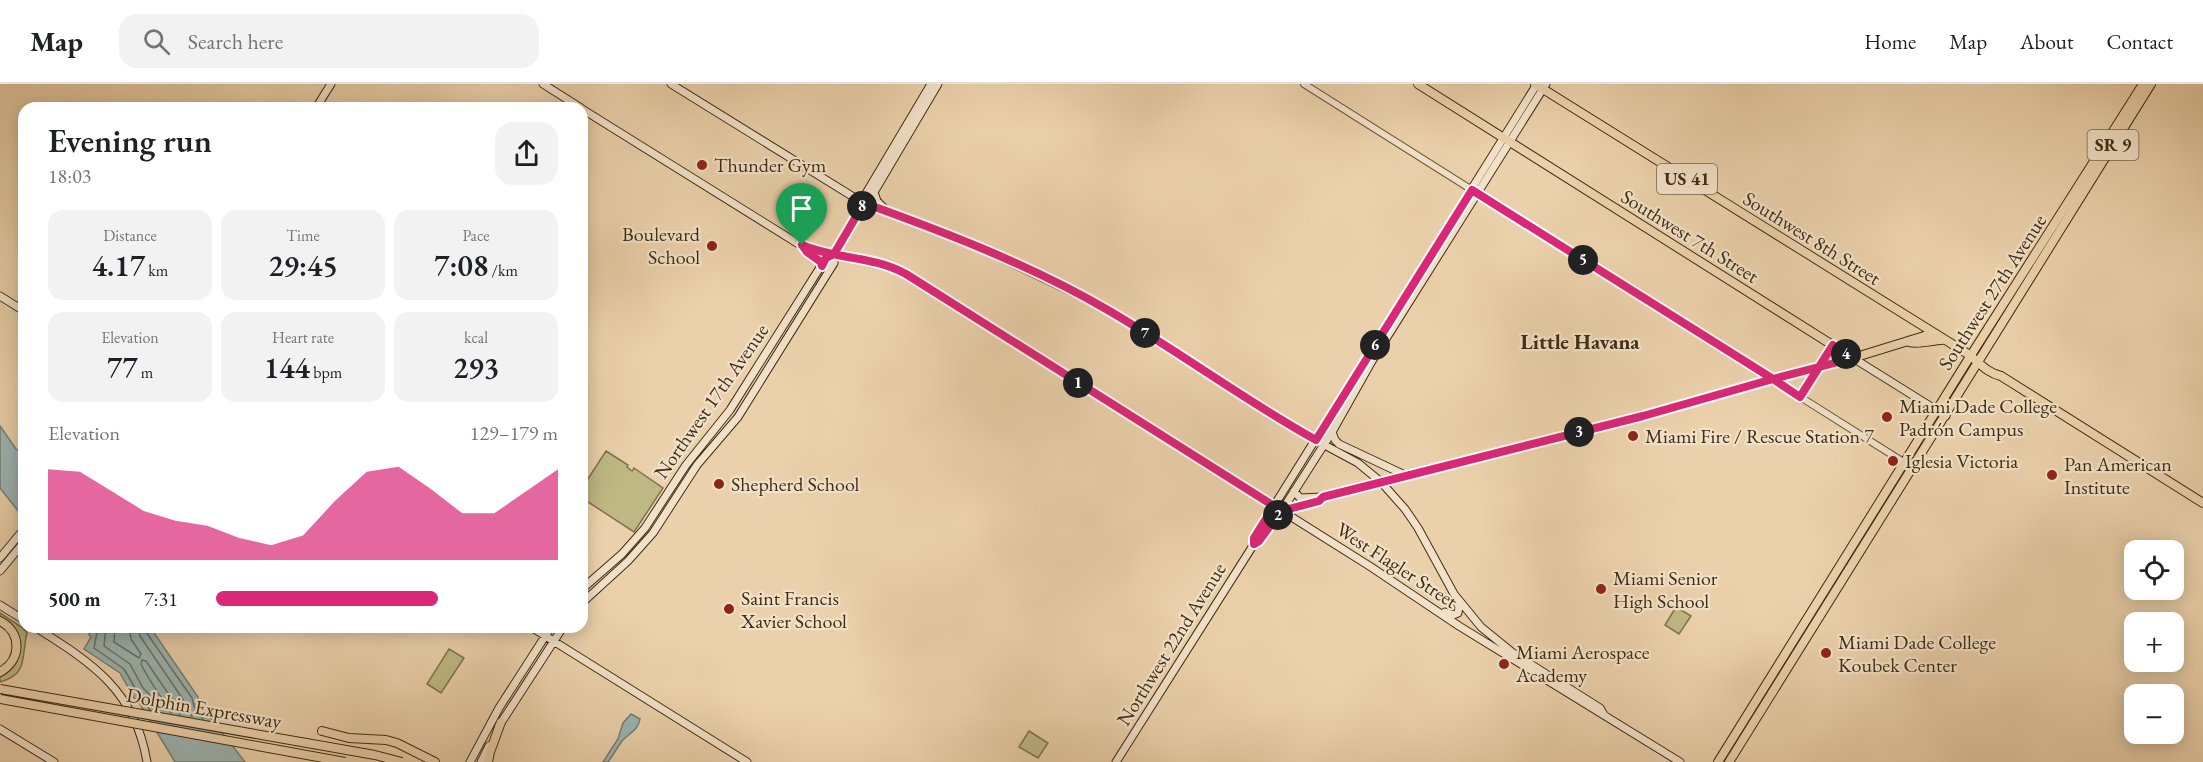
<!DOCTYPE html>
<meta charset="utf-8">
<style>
:root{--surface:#fff;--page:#f2f2f2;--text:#202124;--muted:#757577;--line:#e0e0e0;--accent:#db2777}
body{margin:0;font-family:"EB Garamond",serif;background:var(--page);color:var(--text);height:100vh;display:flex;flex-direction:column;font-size:22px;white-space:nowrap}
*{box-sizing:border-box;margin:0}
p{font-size:20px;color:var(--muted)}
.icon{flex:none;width:33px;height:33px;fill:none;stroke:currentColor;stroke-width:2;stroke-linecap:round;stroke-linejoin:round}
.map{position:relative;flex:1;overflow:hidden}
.sheet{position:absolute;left:18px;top:18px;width:570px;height:531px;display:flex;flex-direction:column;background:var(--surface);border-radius:18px;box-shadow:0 3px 15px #0003}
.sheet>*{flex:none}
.tools{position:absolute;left:2124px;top:456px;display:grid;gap:12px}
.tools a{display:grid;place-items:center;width:60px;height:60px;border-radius:12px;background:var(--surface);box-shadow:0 3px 15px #0003;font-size:30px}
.pin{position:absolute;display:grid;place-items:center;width:51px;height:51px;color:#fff;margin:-62px -26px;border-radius:50% 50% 50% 0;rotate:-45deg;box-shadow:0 0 6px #0007}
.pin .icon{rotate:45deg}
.km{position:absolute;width:30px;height:30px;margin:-15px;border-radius:50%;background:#222;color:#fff;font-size:16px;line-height:30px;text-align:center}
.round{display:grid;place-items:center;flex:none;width:63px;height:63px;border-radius:18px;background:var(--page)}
.summary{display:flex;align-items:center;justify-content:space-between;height:102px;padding:0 30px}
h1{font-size:33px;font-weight:600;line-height:45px}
.metrics{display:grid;grid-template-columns:repeat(3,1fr);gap:9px;height:102px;padding:6px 30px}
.metrics div{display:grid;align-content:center;border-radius:15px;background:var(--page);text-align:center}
.metrics b{font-size:30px;font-weight:600}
.metrics small{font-size:16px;font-weight:400}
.metrics p{font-size:16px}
.chart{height:168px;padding:12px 30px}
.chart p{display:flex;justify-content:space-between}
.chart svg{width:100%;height:108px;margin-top:6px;fill:var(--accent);opacity:.7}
ul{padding:0 30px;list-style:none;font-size:20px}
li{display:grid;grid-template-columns:96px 72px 1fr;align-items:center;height:45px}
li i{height:15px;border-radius:8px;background:var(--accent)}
header{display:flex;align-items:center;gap:36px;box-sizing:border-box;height:84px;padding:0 30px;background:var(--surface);border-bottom:2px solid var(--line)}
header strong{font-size:28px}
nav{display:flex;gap:33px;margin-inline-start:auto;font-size:21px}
.search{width:420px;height:54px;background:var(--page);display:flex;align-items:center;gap:15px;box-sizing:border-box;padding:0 21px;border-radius:18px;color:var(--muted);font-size:22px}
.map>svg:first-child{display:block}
.green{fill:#beb984;stroke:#7e734c;stroke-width:1.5}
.water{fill:#9bb5b2;stroke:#767f73;stroke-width:1.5}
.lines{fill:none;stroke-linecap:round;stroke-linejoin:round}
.shore{stroke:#6d7164;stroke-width:1.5}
.tertiary-casing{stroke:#6a563a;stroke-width:8}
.secondary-casing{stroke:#3f2d15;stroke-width:9}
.primary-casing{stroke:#3f2d15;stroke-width:10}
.trunk-casing{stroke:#3f2d15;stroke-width:10}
.motorway-casing{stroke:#3f2d15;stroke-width:10}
.tertiary{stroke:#f2e1c8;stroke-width:6}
.secondary{stroke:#f2e1c8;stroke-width:7}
.primary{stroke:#ebd1ab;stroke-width:8}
.trunk{stroke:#ebd1ab;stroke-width:8}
.motorway{stroke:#ebd1ab;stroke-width:8}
.motorway-bridge-casing{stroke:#3f2d15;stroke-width:10;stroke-linecap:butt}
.motorway-bridge{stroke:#ebd1ab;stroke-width:8}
.route-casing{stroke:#fff;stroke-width:12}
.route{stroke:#db2777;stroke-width:8}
.poi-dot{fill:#8f2418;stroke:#f2e1c8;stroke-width:2}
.labels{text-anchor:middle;stroke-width:4.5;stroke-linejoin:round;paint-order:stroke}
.shield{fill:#f2e1c8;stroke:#75634b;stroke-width:1.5}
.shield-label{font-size:18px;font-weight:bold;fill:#3f2d15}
.poi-label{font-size:20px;fill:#3f2d15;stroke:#f2e1c8;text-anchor:start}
.street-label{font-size:20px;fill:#3f2d15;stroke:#f2e1c8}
.neighbourhood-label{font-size:21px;font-weight:bold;fill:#3f2d15;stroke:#f2e1c8}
</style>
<header>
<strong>Map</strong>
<div class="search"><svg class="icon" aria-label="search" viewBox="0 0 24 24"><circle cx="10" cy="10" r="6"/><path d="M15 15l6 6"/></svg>Search here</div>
<nav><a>Home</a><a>Map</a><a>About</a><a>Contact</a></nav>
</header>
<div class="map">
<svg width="2203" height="678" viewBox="0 0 2203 678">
<rect width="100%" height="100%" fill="#ebd1ab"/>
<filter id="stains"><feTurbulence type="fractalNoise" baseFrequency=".00333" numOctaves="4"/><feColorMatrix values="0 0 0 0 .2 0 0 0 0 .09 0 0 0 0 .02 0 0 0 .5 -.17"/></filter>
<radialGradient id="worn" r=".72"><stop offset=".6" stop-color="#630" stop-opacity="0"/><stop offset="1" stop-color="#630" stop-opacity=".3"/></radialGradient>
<path class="green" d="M 606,367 L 628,381 L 627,383 L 632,387 L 634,384 L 663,404 L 634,448 L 582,414 L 582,404 Z
M 1676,523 L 1691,532 L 1679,550 L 1665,541 Z
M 0,529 L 23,544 L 27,549 C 21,572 29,590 0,598 L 0,590 L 20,566 L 0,534 Z
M 449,565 L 464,574 L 441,609 L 427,600 Z
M 1029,647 L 1048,659 L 1038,674 L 1019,663 Z"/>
<path class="water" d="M 0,342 L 16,365 L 24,371 L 24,430 L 19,428 L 0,404 Z
M 94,543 L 150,543 L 198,613 L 199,619 L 245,678 L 175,678 L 138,617 L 134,614 L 120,589 L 84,565 L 91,553 L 89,551 Z
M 631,630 L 640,635 C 638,647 629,649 622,657 C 617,664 613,671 608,678 L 603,678 L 618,655 L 623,639 Z"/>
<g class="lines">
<path class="shore" d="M 98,543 L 94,564 L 124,585 L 138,609 L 143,614 L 150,626
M 106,543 L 104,562 L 130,580 L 143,604 L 149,610 L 159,627
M 115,543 L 114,558 L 139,574 L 141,570 L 131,555 L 129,543
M 138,543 L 140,552 L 184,617 L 192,633
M 145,543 L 146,548 L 192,614 L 194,622 L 203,635
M 171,629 C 161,612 149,597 141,580 L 142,576 L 146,577 L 176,621 L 180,631"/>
<defs>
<path id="tertiary" d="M 1304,0 L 1913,384
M 1800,313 L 1819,283"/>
<path id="secondary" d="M 543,0 L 581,24
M 671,0 L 860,117 L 985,166 L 1097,220 L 1306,351 L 1358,379 L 1381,398 L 1405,425 L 1418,444 L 1454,510 L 1481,543 L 1513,569 L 1600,624 L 1603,629
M 316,24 L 331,0
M 582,25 L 797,159 C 833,176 870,171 906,190 L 1371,483 L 1459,542 L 1680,678
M 874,108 L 877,117 L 887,127
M 864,119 L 870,115 L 938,0
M 802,161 L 807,168 L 821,178 L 822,182
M 0,212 L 24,227
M 1819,283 L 1833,261
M 1332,348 L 1335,356 L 1339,360 L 1407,392
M 1294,407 L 1300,414 L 1323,413
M 1281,427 L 1319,417 L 1323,413 L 1643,332 L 1853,274 L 1946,332
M 1254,460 L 1259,457 L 1288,417 L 1332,348 L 1372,277 L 1546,0
M 0,474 L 24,445
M 0,487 L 24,458
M 582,505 L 622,470 L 645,444 L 686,381 L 730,326 L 826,174 L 834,170
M 582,519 L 628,477 L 653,449 L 697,381 L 738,333 L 834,179 L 834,170 L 864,119 L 865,111 L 931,0
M 0,521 L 24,536
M 1445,528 L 1453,531 L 1458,529 L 1459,523 L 1456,516
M 35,543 C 92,579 135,606 147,678
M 531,543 L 747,678
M 499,642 L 563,543
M 0,645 L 54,678
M 470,678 L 499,624 L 551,543
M 481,678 L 489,662
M 1116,678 L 1254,460 L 1254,454 L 1537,0"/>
<path id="primary" d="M 1418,0 L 1853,274 L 1934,249
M 1535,0 L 1968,270 C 1979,278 1987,289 2001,292 L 2203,419
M 1909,258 C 1918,261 1933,256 1942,256"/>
<path id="trunk" d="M 1718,678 L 1966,279 L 2143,0
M 1729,678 L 2151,0"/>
<path id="motorway" d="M 0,537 C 22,548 22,576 0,588
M 322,647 L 349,654 L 386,656 L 397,659 L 435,678
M 488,678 L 490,668 L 501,638"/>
</defs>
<use href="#tertiary" class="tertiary-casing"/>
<use href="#secondary" class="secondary-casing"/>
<use href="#primary" class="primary-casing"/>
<use href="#trunk" class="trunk-casing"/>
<use href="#motorway" class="motorway-casing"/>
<use href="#tertiary" class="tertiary"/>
<use href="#secondary" class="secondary"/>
<use href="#primary" class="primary"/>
<use href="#trunk" class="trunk"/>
<use href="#motorway" class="motorway"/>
<defs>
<path id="motorway-bridge" d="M 0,605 L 375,671 L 402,678
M 0,615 L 345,678"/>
</defs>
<use href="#motorway-bridge" class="motorway-bridge-casing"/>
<use href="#motorway-bridge" class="motorway-bridge"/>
</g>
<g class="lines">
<defs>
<path id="route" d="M 802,161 C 837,176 871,171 906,190 L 1274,422 L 1254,454 L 1254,460 L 1259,457 L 1281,427 L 1319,417 L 1323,413 L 1643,332 L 1773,295 L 1800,313 L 1819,283 L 1853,274 L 1833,261 L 1819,283 L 1773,295 L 1472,106 L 1316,356 C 1244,316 1177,266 1106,225 C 1030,181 947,149 864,119 L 834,170 L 826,174 L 822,182 L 821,178 L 807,168 L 802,161"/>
</defs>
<use href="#route" class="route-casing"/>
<use href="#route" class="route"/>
</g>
<g class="poi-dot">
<circle cx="702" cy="81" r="6"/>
<circle cx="712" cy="162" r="6"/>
<circle cx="1887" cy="333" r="6"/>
<circle cx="1633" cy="352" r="6"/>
<circle cx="1893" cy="377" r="6"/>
<circle cx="2052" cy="391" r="6"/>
<circle cx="719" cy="400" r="6"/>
<circle cx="1601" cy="505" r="6"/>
<circle cx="729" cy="525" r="6"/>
<circle cx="1826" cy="569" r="6"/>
<circle cx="1504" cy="580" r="6"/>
</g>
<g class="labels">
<g class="shield">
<rect x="2087.5" y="46" width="51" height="30" rx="4.5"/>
<rect x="1657" y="80" width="60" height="30" rx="4.5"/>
</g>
<g class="shield-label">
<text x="2113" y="67">SR 9</text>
<text x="1687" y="101">US 41</text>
</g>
<g class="poi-label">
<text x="714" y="88">Thunder Gym</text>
<text x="700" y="157" text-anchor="end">Boulevard<tspan x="700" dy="23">School</tspan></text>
<text x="1899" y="329">Miami Dade College<tspan x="1899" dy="23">Padrón Campus</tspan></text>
<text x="1645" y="359">Miami Fire / Rescue Station 7</text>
<text x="1905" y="384">Iglesia Victoria</text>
<text x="2064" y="387">Pan American<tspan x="2064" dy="23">Institute</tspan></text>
<text x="731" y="407">Shepherd School</text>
<text x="1613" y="501">Miami Senior<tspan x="1613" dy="23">High School</tspan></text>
<text x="741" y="521">Saint Francis<tspan x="741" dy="23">Xavier School</tspan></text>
<text x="1838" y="565">Miami Dade College<tspan x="1838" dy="23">Koubek Center</tspan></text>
<text x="1516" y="575">Miami Aerospace<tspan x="1516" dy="23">Academy</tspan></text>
</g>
<g class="street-label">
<text transform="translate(1690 152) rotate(32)" y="7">Southwest 7th Street</text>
<text transform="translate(1812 154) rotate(32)" y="7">Southwest 8th Street</text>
<text transform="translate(1992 208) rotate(-57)" y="7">Southwest 27th Avenue</text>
<text transform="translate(711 317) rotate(-55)" y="7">Northwest 17th Avenue</text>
<text transform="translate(1397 481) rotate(33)" y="7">West Flagler Street</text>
<text transform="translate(1171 560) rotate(-58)" y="7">Northwest 22nd Avenue</text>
<text transform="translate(204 624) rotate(10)" y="7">Dolphin Expressway</text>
</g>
<g class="neighbourhood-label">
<text x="1580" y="265">Little Havana</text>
</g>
</g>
<rect width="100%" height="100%" filter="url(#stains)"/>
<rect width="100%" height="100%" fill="url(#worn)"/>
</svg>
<div class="tools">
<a><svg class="icon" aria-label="locate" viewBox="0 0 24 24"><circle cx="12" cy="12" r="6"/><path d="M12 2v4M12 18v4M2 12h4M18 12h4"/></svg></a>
<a>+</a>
<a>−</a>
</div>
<div class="pin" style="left:802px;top:161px;background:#1e9e55"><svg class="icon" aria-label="arrive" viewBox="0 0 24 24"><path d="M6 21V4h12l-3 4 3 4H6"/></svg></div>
<b class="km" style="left:1078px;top:299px">1</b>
<b class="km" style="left:1278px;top:431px">2</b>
<b class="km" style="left:1579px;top:348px">3</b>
<b class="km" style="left:1846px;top:270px">4</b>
<b class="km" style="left:1583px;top:176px">5</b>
<b class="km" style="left:1375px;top:261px">6</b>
<b class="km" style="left:1145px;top:249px">7</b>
<b class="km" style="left:862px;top:122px">8</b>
<section class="sheet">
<div class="summary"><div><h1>Evening run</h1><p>18:03</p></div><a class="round"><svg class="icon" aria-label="share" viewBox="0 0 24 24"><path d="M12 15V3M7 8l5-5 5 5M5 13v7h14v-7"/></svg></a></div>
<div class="metrics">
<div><p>Distance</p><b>4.17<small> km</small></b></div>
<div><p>Time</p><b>29:45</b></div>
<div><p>Pace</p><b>7:08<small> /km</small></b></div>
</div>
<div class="metrics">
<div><p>Elevation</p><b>77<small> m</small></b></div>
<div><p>Heart rate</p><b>144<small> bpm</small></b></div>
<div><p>kcal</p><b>293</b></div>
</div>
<div class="chart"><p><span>Elevation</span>129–179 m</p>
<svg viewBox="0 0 160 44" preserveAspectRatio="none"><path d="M0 44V7L10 8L20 16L30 24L40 28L50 30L60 35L70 38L80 34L90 20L100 8L110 6L120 15L130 25L140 25L150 16L160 7V44z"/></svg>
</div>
<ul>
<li><b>500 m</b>7:31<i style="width:65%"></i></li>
</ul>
</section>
</div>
